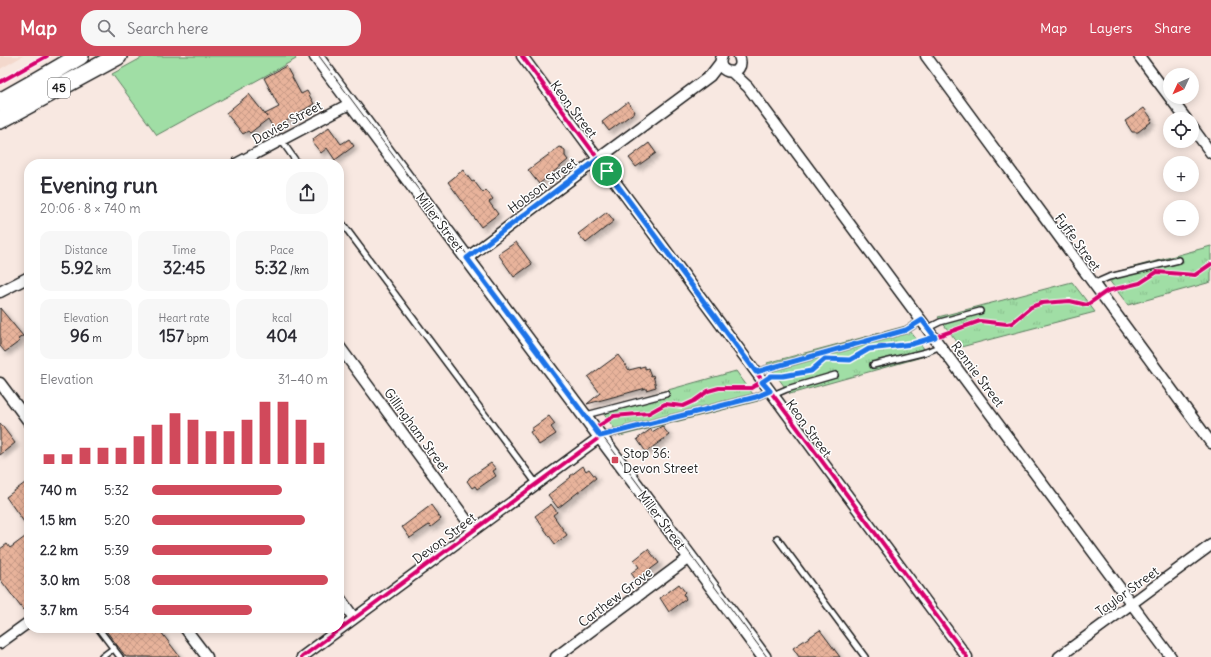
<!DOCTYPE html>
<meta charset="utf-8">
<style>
:root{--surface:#fff;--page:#f7f7f7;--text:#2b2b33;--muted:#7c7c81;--accent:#d1495b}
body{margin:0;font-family:Delius,sans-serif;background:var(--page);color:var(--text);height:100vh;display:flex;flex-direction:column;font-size:15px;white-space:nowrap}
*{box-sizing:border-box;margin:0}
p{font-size:13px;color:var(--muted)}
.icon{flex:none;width:22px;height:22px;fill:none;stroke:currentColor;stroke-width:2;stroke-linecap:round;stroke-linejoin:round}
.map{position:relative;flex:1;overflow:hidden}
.panel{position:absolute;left:24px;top:103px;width:320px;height:474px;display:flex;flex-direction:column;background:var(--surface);border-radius:16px;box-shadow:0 2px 10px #0003}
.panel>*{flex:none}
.needle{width:26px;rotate:226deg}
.tools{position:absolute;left:1163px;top:12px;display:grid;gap:8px}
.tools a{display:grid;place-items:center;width:36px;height:36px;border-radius:50%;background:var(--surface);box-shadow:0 2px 10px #0003;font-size:20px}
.pin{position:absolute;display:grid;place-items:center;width:34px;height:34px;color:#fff;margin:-17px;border:2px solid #fff;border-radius:50%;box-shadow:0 1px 4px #0007}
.round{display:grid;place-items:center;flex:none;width:42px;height:42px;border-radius:16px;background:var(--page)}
.head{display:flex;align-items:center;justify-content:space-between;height:68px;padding:0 16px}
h1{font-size:22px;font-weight:700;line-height:30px}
.stats{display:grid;grid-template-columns:repeat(3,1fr);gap:6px;height:68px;padding:4px 16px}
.stats div{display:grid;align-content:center;border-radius:10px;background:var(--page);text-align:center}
.stats b{font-size:17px;font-weight:700}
.stats small{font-size:11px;font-weight:400}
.stats p{font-size:11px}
.chart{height:112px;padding:8px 16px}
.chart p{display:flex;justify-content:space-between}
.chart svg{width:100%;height:72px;margin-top:4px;stroke:var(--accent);stroke-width:6}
ul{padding:0 16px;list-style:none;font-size:13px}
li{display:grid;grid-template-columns:64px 48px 1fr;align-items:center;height:30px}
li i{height:10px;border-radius:5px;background:var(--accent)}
header{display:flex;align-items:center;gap:24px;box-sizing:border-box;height:56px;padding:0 20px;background:var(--accent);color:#fff}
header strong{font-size:19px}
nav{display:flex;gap:22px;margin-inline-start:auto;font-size:14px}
.search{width:280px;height:36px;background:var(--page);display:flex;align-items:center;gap:10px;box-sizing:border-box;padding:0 14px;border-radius:16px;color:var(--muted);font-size:15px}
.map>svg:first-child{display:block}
.built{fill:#f3d8cc}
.green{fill:#a0dea5;stroke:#5e7d60}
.park{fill:url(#park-tufts);stroke:#5e7d60}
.building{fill:url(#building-cross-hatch);stroke:#1c1c1c;filter:url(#shadow)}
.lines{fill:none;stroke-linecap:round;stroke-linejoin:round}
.service-casing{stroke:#1c1c1c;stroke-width:8}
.minor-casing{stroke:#1c1c1c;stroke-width:13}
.tertiary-casing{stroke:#1c1c1c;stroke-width:16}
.trunk-casing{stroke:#1c1c1c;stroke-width:20}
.service{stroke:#fff;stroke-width:5}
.minor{stroke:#fff;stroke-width:10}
.tertiary{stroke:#fff;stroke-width:13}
.trunk{stroke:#fff;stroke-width:17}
.tram{stroke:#1c1c1c;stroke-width:1}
.cycleway-casing{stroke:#fff;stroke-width:6}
.cycleway{stroke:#d6006c;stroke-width:4}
.route-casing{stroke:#fff;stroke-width:8}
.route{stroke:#1a73e8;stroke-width:5}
.poi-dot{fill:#d1495b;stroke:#fff;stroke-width:1.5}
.labels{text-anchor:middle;stroke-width:3;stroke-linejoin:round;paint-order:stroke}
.shield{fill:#fff;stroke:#606060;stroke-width:1}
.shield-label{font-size:12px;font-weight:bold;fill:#1c1c1c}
.street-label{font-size:13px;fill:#1c1c1c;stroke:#fff}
.poi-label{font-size:13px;fill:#1c1c1c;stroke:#fff;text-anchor:start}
</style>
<header>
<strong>Map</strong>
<div class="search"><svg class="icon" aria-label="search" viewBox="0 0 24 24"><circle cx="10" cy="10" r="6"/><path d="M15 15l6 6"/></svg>Search here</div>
<nav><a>Map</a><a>Layers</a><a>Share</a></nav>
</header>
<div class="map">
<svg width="1211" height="601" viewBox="0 0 1211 601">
<defs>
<pattern id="park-tufts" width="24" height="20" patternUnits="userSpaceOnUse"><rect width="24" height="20" fill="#a0dea5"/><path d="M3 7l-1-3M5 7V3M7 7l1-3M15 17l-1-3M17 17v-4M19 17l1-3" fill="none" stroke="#89be8d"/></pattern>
<pattern id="building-cross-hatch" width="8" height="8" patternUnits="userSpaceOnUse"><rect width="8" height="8" fill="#e8b39b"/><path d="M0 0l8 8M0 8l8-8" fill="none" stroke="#c69985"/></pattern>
<filter id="shadow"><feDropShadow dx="3.5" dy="3.5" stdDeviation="2" flood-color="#0004"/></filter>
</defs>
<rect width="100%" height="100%" fill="#f8e8e1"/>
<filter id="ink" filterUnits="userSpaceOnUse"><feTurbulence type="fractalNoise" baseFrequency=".025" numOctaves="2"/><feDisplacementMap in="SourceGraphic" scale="8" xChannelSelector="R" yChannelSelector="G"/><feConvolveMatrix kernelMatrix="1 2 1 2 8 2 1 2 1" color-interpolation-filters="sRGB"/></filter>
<g filter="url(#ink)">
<path class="built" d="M 0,0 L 23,0 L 0,13 Z"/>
<path class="green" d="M 145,0 L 294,0 L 296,3 L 157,79 L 112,18 Z"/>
<path class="park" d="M 1211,190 L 1211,226 L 1128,249 L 1105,219 Z
M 1072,226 L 1095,256 L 961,291 L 938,261 Z
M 906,270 L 929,299 L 790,338 L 767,307 Z
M 736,315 L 758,345 L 620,380 L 600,353 Z"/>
<path class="building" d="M 286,10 L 301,38 L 307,35 L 314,48 L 283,66 L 284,67 L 274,73 L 268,63 L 250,77 L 248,75 L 243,78 L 226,57 L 249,38 L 267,61 L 265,58 L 279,51 L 264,22 Z
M 628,46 L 635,56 L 609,75 L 602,66 Z
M 1144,52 L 1152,63 L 1150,64 L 1151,66 L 1138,76 L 1132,76 L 1125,65 Z
M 329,71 L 341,88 L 349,83 L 354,90 L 335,104 L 327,92 L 321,97 L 312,86 L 314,85 L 313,83 Z
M 649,87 L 656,97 L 636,111 L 629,102 Z
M 559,91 L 562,92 L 565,94 L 565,100 L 568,104 L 539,128 L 528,114 Z
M 463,114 L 472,126 L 474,125 L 483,137 L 486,134 L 493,143 L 489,146 L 498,158 L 481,171 L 448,126 Z
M 607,156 L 614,165 L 586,187 L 578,178 Z
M 516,186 L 532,208 L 514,221 L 498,198 Z
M 0,252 L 23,280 L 18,283 L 20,285 L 5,296 L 0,290 Z
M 618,299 L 629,314 L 645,310 L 645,313 L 648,312 L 651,320 L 653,319 L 656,331 L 646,334 L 646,332 L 587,348 L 600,337 L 588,321 Z
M 549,360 L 555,368 L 551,371 L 556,378 L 539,389 L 530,376 L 533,374 L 531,373 Z
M 0,367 L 15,387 L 0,399 Z
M 662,370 L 669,379 L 646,396 L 637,383 L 651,373 L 652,376 Z
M 491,407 L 496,413 L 493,415 L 496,420 L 477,433 L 475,430 L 472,432 L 467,425 L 469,423 L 469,422 Z
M 583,410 L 586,415 L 589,413 L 596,422 L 558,452 L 548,439 L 571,421 L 570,420 Z
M 29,424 L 29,473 L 6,441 Z
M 551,448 L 557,456 L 553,459 L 567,479 L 555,488 L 535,460 Z
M 431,449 L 441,463 L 431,471 L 429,469 L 410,482 L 402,471 Z
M 29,478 L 29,550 L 23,554 L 0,523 L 0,493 L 7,488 L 10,492 Z
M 648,493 L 659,507 L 636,524 L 631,517 L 639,511 L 634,504 Z
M 679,528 L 685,536 L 683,538 L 686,543 L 669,556 L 660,542 Z
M 104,572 L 158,572 L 180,601 L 126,601 Z
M 820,574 L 840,601 L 799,601 L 793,592 Z"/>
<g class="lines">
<defs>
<path id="service" d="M 281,84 L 298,108
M 339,163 L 536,427
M 1093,228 L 1109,221 L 1179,204
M 928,272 L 940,266 L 980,255
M 873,309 L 926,296 L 941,290
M 756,316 L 906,274 L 922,264
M 773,339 L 787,333 L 835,319
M 586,359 L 666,338
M 601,380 L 756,341 L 770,335
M 777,482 L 865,601
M 98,572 L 120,601
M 102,601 L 114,592"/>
<path id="minor" d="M 522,0 L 967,601
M 722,0 C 713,20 748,22 739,0
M 926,0 L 1211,387
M 1139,0 L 1186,63
M 732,16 L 748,31 L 1171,601
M 1192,71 L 1211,97
M 236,108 L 351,47
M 467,202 L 598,103 L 710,20 L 720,7
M 0,236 L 29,221
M 339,290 L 473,473
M 0,327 L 29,366
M 339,541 L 354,562
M 185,572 L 207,601
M 0,587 L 29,566
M 302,601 L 600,381
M 556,601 L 690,501
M 1059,601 L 1211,489"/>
<path id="tertiary" d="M 316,0 L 690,501 L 764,601"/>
<path id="trunk" d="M 0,46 L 39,24 L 80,0
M 0,64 L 118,0"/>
</defs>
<use href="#service" class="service-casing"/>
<use href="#minor" class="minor-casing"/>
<use href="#tertiary" class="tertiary-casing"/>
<use href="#trunk" class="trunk-casing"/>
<use href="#service" class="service"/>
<use href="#minor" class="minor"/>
<use href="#tertiary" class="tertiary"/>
<use href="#trunk" class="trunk"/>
<path class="tram" d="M 319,0 L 767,601"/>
<defs>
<path id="cycleway" d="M 522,0 L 967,601
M 0,26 L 47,0
M 302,601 L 600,381 L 594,373 L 614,360 L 649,357 L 665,348 L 683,350 L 694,345 L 708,335 L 719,332 L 751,332 L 771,320 L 783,320 L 811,315 L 825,303 L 850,304 L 869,293 L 921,286 L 980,265 L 1007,268 L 1012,267 L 1031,251 L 1042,247 L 1070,245 L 1087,249 L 1107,235 L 1140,227 L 1157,216 L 1195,219 L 1211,208"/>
</defs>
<use href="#cycleway" class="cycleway-casing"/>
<use href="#cycleway" class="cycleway"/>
</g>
</g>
<g class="lines" filter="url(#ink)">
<defs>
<path id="route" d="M 598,103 L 756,316 L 906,274 L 922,264 L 935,281 L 912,288 L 869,293 L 850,304 L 825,303 L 811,315 L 783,320 L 771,320 L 762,326 L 770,335 L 756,341 L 600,380 L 467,202 Z"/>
</defs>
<use href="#route" class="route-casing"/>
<use href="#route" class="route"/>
</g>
<rect class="poi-dot" x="611" y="400" width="8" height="8" rx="2"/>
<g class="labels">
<rect class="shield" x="48" y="22" width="22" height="20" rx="3"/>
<g class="shield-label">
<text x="59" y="36">45</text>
</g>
<g class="street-label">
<text transform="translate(574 53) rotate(53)" y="5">Keon Street</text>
<text transform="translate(287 66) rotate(-28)" y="5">Davies Street</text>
<text transform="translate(542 129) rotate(-37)" y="5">Hobson Street</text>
<text transform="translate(440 166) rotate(53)" y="5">Miller Street</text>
<text transform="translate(1078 186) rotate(54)" y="5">Fyffe Street</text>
<text transform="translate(978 318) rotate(53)" y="5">Rennie Street</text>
<text transform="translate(809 372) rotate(54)" y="5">Keon Street</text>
<text transform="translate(417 374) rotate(54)" y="5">Gillingham Street</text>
<text transform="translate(662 464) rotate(53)" y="5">Miller Street</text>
<text transform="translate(444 482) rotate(-37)" y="5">Devon Street</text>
<text transform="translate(1127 535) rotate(-36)" y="5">Taylor Street</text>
<text transform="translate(615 541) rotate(-37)" y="5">Carthew Grove</text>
</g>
<g class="poi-label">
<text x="623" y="402">Stop 36:<tspan x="623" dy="15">Devon Street</tspan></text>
</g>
</g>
</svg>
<div class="tools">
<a><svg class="needle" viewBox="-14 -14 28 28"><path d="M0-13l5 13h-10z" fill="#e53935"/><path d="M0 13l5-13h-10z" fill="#7c7c81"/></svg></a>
<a><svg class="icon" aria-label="locate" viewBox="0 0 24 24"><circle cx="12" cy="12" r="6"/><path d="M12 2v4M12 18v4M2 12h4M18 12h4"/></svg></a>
<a>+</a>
<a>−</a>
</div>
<div class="pin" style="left:607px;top:115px;background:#1e9e55"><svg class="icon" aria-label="arrive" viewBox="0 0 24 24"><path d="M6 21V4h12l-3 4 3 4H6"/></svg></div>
<section class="panel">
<div class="head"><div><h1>Evening run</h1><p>20:06 · 8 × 740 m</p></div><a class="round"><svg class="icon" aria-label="share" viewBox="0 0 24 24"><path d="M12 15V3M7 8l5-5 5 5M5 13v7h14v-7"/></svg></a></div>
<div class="stats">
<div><p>Distance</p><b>5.92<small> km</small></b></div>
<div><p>Time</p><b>32:45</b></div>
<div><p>Pace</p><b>5:32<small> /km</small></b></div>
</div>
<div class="stats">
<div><p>Elevation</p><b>96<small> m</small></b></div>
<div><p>Heart rate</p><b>157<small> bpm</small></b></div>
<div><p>kcal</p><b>404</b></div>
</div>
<div class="chart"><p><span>Elevation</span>31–40 m</p>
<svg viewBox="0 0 160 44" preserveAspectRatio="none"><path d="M5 44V38M15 44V38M25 44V34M35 44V34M45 44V34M55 44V27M65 44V20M75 44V13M85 44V17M95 44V24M105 44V24M115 44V17M125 44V6M135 44V6M145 44V17M155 44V31"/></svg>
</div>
<ul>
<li><b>740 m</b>5:32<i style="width:74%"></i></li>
<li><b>1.5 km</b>5:20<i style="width:87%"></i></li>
<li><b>2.2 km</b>5:39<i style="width:68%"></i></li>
<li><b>3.0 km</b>5:08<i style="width:100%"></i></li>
<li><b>3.7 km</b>5:54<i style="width:57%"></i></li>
</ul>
</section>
</div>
